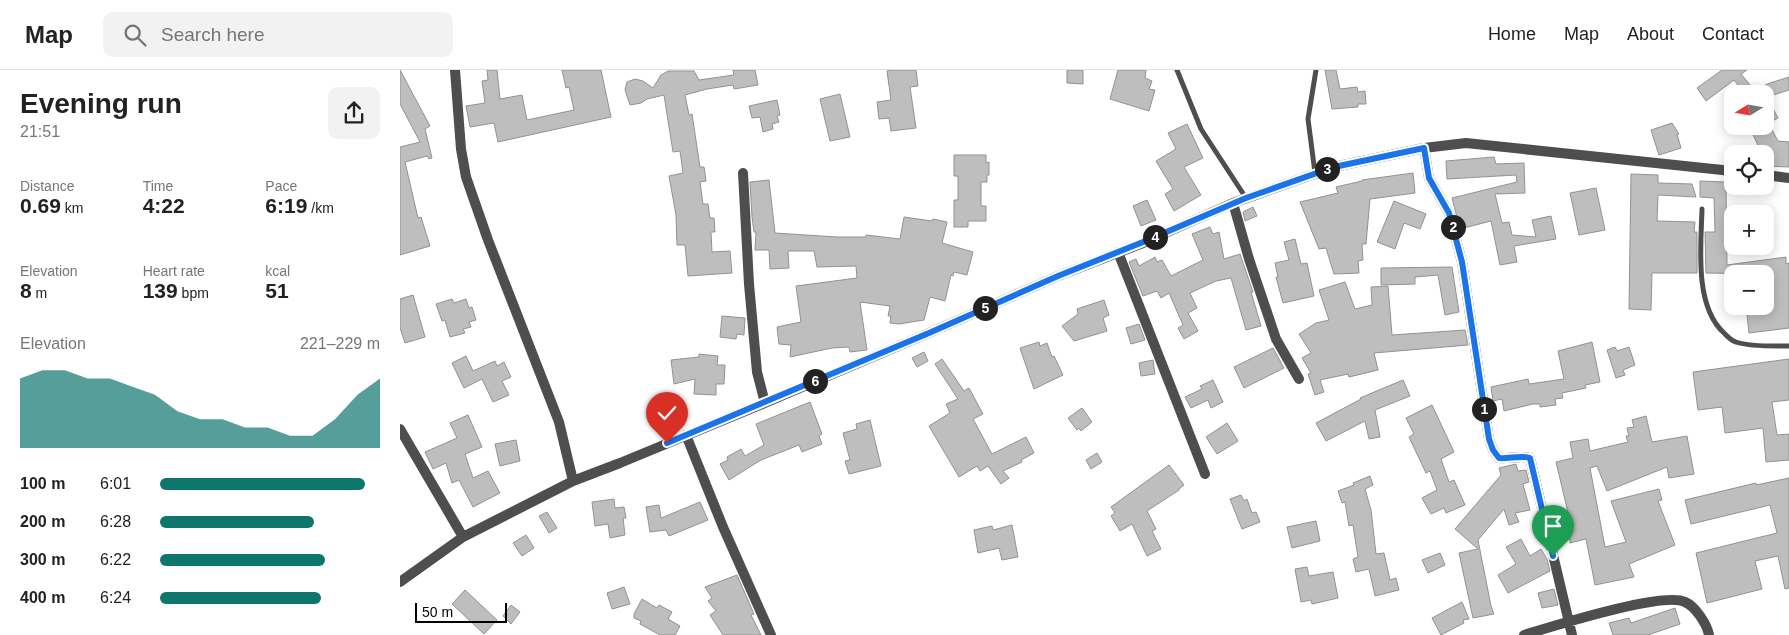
<!DOCTYPE html>
<meta charset="utf-8">
<style>
:root{--surface:#fff;--page:#f2f2f2;--text:#222;--muted:#767676;--line:#e0e0e0;--accent:#0f766e}
body{margin:0;font-family:Helvetica,sans-serif;background:var(--page);color:var(--text);height:100vh;display:flex;flex-direction:column;font-size:19px;white-space:nowrap}
*{box-sizing:border-box;margin:0}
p{font-size:16px;color:var(--muted)}
.icon{flex:none;width:28px;height:28px;fill:none;stroke:currentColor;stroke-width:2;stroke-linecap:round;stroke-linejoin:round}
.map{position:relative;flex:1;overflow:hidden}
.panel{display:flex;flex-direction:column;background:var(--surface);width:400px}
.panel>*{flex:none}
.needle{width:32px;rotate:259deg}
.fabs{position:absolute;left:1324px;top:15px;display:grid;gap:10px}
.fabs a{display:grid;place-items:center;width:50px;height:50px;border-radius:10px;background:var(--surface);box-shadow:0 2px 12px #0003;font-size:25px}
.scale{position:absolute;left:15px;bottom:12px;width:92px;box-sizing:border-box;padding-left:5px;border:2px solid #000;border-top:0;font-size:14px;line-height:18px;white-space:nowrap;color:#000;-webkit-text-stroke:4px #fff;paint-order:stroke}
.pin{position:absolute;display:grid;place-items:center;width:42px;height:42px;color:#fff;margin:-51px -21px;border-radius:50% 50% 50% 0;rotate:-45deg;box-shadow:0 0 5px #0007}
.pin .icon{rotate:45deg}
.km{position:absolute;width:25px;height:25px;margin:-12px;border-radius:50%;background:#222;color:#fff;font-size:14px;line-height:25px;text-align:center}
.round{display:grid;place-items:center;flex:none;width:52px;height:52px;border-radius:10px;background:var(--page)}
.overview{display:flex;align-items:center;justify-content:space-between;height:85px;padding:0 20px}
h1{font-size:28px;font-weight:800;line-height:38px}
.metrics{display:grid;grid-template-columns:repeat(3,1fr);gap:8px;height:85px;padding:5px 20px}
.metrics div{display:grid;align-content:center}
.metrics b{font-size:21px;font-weight:800}
.metrics small{font-size:14px;font-weight:400}
.metrics p{font-size:14px}
.chart{height:140px;padding:10px 20px}
.chart p{display:flex;justify-content:space-between}
.chart svg{width:100%;height:90px;margin-top:5px;fill:var(--accent);opacity:.7}
ul{padding:0 20px;list-style:none;font-size:16px}
li{display:grid;grid-template-columns:80px 60px 1fr;align-items:center;height:38px}
li i{height:12px;border-radius:6px;background:var(--accent)}
header{display:flex;align-items:center;gap:30px;box-sizing:border-box;height:70px;padding:0 25px;background:var(--surface);border-bottom:1px solid var(--line)}
header strong{font-size:24px}
nav{display:flex;gap:28px;margin-inline-start:auto;font-size:18px}
.search{width:350px;height:45px;background:var(--page);display:flex;align-items:center;gap:12px;box-sizing:border-box;padding:0 18px;border-radius:10px;color:var(--muted);font-size:19px}
main{display:flex;flex:1;min-height:0}
.map>svg:first-child{display:block}
.building{fill:#bebebe;stroke:#929292}
.lines{fill:none;stroke-linecap:round;stroke-linejoin:round}
.lane{stroke:#4e4e4e;stroke-width:5}
.street{stroke:#4e4e4e;stroke-width:10}
.route-casing{stroke:#fff;stroke-width:10}
.route{stroke:#1a73e8;stroke-width:6}
</style>
<header>
<strong>Map</strong>
<div class="search"><svg class="icon" aria-label="search" viewBox="0 0 24 24"><circle cx="10" cy="10" r="6"/><path d="M15 15l6 6"/></svg>Search here</div>
<nav><a>Home</a><a>Map</a><a>About</a><a>Contact</a></nav>
</header>
<main>
<section class="panel">
<div class="overview"><div><h1>Evening run</h1><p>21:51</p></div><a class="round"><svg class="icon" aria-label="share" viewBox="0 0 24 24"><path d="M12 15V3M7 8l5-5 5 5M5 13v7h14v-7"/></svg></a></div>
<div class="metrics">
<div><p>Distance</p><b>0.69<small> km</small></b></div>
<div><p>Time</p><b>4:22</b></div>
<div><p>Pace</p><b>6:19<small> /km</small></b></div>
</div>
<div class="metrics">
<div><p>Elevation</p><b>8<small> m</small></b></div>
<div><p>Heart rate</p><b>139<small> bpm</small></b></div>
<div><p>kcal</p><b>51</b></div>
</div>
<div class="chart"><p><span>Elevation</span>221–229 m</p>
<svg viewBox="0 0 160 44" preserveAspectRatio="none"><path d="M0 44V10L10 6L20 6L30 10L40 10L50 14L60 18L70 26L80 30L90 30L100 34L110 34L120 38L130 38L140 30L150 18L160 10V44z"/></svg>
</div>
<ul>
<li><b>100 m</b>6:01<i style="width:93%"></i></li>
<li><b>200 m</b>6:28<i style="width:70%"></i></li>
<li><b>300 m</b>6:22<i style="width:75%"></i></li>
<li><b>400 m</b>6:24<i style="width:73%"></i></li>
</ul>
</section>
<div class="map">
<svg width="1389" height="565" viewBox="0 0 1389 565">
<rect width="100%" height="100%" fill="#fff"/>
<path class="building" d="M 0,0 L 30,56 L 25,59 L 32,88 L 29,89 L 27,86 L 5,92 L 18,148 L 21,147 L 30,176 L 0,185 L 0,77 L 20,72 L 0,34 Z
M 87,0 L 97,0 L 100,29 L 122,25 L 127,50 L 174,40 L 169,17 L 166,18 L 162,0 L 201,0 L 211,47 L 98,72 L 94,53 L 70,57 L 66,36 L 85,33 L 82,11 L 88,10 Z
M 333,0 L 355,0 L 358,15 L 334,19 L 333,15 L 307,19 L 285,25 L 289,45 L 292,44 L 300,97 L 304,97 L 306,111 L 300,112 L 303,134 L 308,134 L 310,148 L 314,148 L 315,162 L 311,162 L 312,182 L 330,181 L 332,203 L 288,206 L 285,175 L 277,175 L 276,145 L 269,106 L 283,103 L 280,81 L 273,82 L 264,25 L 247,29 L 241,33 L 230,35 L 225,20 L 227,12 L 235,9 L 243,11 L 253,18 L 261,5 L 268,1 L 294,1 L 299,10 L 334,5 Z
M 492,0 L 516,0 L 518,16 L 510,17 L 516,58 L 491,61 L 489,48 L 479,49 L 477,32 L 491,30 L 487,1 Z
M 667,0 L 683,0 L 683,14 L 667,13 Z
M 718,0 L 746,0 L 745,8 L 752,11 L 749,19 L 755,20 L 749,41 L 710,29 Z
M 925,0 L 936,0 L 940,19 L 957,17 L 958,22 L 965,21 L 966,34 L 958,34 L 958,37 L 932,39 Z
M 1322,0 L 1347,0 L 1341,4 L 1355,21 L 1367,14 L 1389,7 L 1389,20 L 1367,27 L 1378,48 L 1365,55 L 1365,24 L 1345,24 L 1334,10 L 1306,31 L 1297,18 Z
M 440,24 L 450,67 L 430,71 L 420,29 Z
M 377,30 L 380,45 L 377,46 L 379,52 L 372,54 L 373,59 L 363,62 L 360,47 L 352,48 L 349,36 Z
M 1272,53 L 1279,64 L 1277,64 L 1281,78 L 1259,85 L 1251,60 Z
M 787,54 L 803,88 L 784,97 L 801,125 L 774,141 L 765,124 L 773,119 L 756,91 L 776,79 L 768,63 Z
M 1349,56 L 1370,56 L 1378,71 L 1389,72 L 1389,97 L 1365,96 L 1365,84 L 1362,84 Z
M 554,85 L 586,85 L 586,93 L 589,92 L 589,105 L 587,105 L 587,112 L 581,112 L 581,136 L 586,136 L 586,151 L 568,151 L 568,157 L 554,157 L 554,130 L 558,130 L 558,106 L 554,106 Z
M 1094,87 L 1096,94 L 1124,93 L 1125,123 L 1095,124 L 1102,153 L 1109,152 L 1112,165 L 1136,167 L 1132,150 L 1151,146 L 1156,169 L 1114,176 L 1117,192 L 1100,195 L 1091,151 L 1060,159 L 1052,128 L 1117,112 L 1116,105 L 1047,109 L 1046,91 Z
M 1013,103 L 1015,123 L 970,129 L 966,174 L 962,174 L 963,190 L 958,191 L 959,203 L 934,204 L 926,178 L 919,179 L 900,132 L 938,123 L 936,117 L 962,111 L 962,110 Z
M 1231,104 L 1258,105 L 1258,113 L 1292,114 L 1296,127 L 1258,125 L 1257,151 L 1295,152 L 1294,162 L 1297,162 L 1297,203 L 1252,203 L 1251,240 L 1229,239 Z
M 369,110 L 375,163 L 437,167 L 466,167 L 466,165 L 500,169 L 504,147 L 532,151 L 533,149 L 547,152 L 542,173 L 573,182 L 567,205 L 554,202 L 553,206 L 551,205 L 545,231 L 530,227 L 524,250 L 499,254 L 490,253 L 491,246 L 488,246 L 490,236 L 460,232 L 467,280 L 450,282 L 449,277 L 432,278 L 390,287 L 391,275 L 379,274 L 377,257 L 401,252 L 396,216 L 457,208 L 456,196 L 417,197 L 414,181 L 388,181 L 389,198 L 370,199 L 369,180 L 355,180 L 356,162 L 354,162 L 352,147 L 350,112 Z
M 1300,111 L 1326,112 L 1327,195 L 1386,187 L 1386,194 L 1389,193 L 1389,258 L 1349,263 L 1346,236 L 1365,236 L 1365,204 L 1306,203 L 1305,162 L 1315,162 L 1314,128 L 1300,127 Z
M 1196,118 L 1205,160 L 1179,165 L 1170,123 Z
M 747,130 L 756,150 L 741,156 L 733,136 Z
M 994,131 L 1026,144 L 1020,159 L 1004,153 L 995,179 L 977,172 Z
M 853,137 L 857,146 L 845,151 L 843,142 Z
M 810,157 L 813,164 L 819,162 L 824,189 L 840,184 L 853,222 L 851,222 L 861,256 L 846,260 L 831,208 L 816,211 L 790,223 L 797,238 L 788,243 L 798,261 L 784,269 L 778,258 L 783,255 L 769,223 L 761,228 L 757,221 L 743,226 L 729,192 L 736,189 L 739,196 L 755,187 L 757,192 L 762,190 L 771,206 L 803,190 L 792,164 Z
M 895,169 L 901,194 L 907,193 L 914,226 L 883,233 L 876,207 L 878,207 L 875,193 L 889,190 L 884,172 Z
M 1052,197 L 1059,242 L 1045,245 L 1038,205 L 1015,207 L 1015,214 L 981,215 L 981,198 Z
M 945,212 L 955,239 L 972,235 L 971,217 L 988,216 L 992,265 L 1065,260 L 1068,275 L 974,283 L 978,300 L 949,307 L 948,304 L 920,310 L 924,322 L 915,325 L 908,304 L 911,303 L 902,288 L 911,283 L 899,264 L 916,253 L 929,250 L 919,220 Z
M 13,225 L 25,267 L 5,273 L 0,258 L 0,229 Z
M 52,229 L 54,233 L 66,229 L 69,238 L 72,237 L 76,250 L 69,252 L 71,257 L 63,259 L 65,263 L 50,267 L 45,250 L 42,251 L 36,234 Z
M 704,230 L 709,245 L 703,248 L 707,261 L 674,271 L 662,256 L 678,244 L 677,239 Z
M 322,246 L 345,248 L 344,265 L 337,264 L 336,269 L 320,267 Z
M 739,254 L 745,270 L 731,274 L 726,258 Z
M 639,272 L 640,276 L 647,273 L 652,287 L 654,286 L 663,305 L 634,319 L 620,278 Z
M 1192,272 L 1200,312 L 1185,315 L 1186,318 L 1162,323 L 1163,328 L 1155,329 L 1156,335 L 1140,337 L 1140,334 L 1133,334 L 1104,341 L 1102,329 L 1093,331 L 1091,317 L 1128,309 L 1129,314 L 1164,309 L 1158,281 Z
M 1215,277 L 1217,281 L 1229,277 L 1235,295 L 1223,300 L 1225,305 L 1216,308 L 1207,280 Z
M 873,278 L 884,298 L 844,318 L 834,297 Z
M 524,282 L 528,291 L 517,297 L 512,288 Z
M 299,284 L 318,286 L 317,295 L 325,295 L 324,314 L 316,314 L 316,325 L 294,324 L 295,309 L 274,314 L 271,290 L 299,287 Z
M 66,286 L 73,301 L 95,291 L 97,296 L 104,292 L 111,307 L 102,311 L 109,325 L 93,332 L 82,309 L 64,318 L 52,293 Z
M 542,289 L 564,321 L 569,318 L 583,344 L 573,349 L 592,384 L 626,367 L 634,383 L 621,390 L 622,392 L 603,401 L 609,408 L 601,414 L 588,396 L 580,401 L 577,396 L 559,407 L 529,356 L 550,343 L 546,334 L 558,329 L 535,294 Z
M 1389,289 L 1389,330 L 1372,332 L 1377,365 L 1389,364 L 1389,390 L 1366,392 L 1363,358 L 1325,363 L 1322,337 L 1298,340 L 1293,302 Z
M 753,290 L 755,304 L 741,306 L 739,293 Z
M 813,310 L 823,332 L 811,338 L 808,330 L 791,338 L 785,327 L 802,319 L 800,316 Z
M 1003,310 L 1010,326 L 975,340 L 980,367 L 969,369 L 965,351 L 926,371 L 916,353 L 961,329 L 960,328 Z
M 410,332 L 422,364 L 419,366 L 422,374 L 402,382 L 399,375 L 361,390 L 329,410 L 320,394 L 328,390 L 327,387 L 341,379 L 345,386 L 364,375 L 356,354 Z
M 1032,335 L 1054,382 L 1041,389 L 1049,412 L 1054,410 L 1065,435 L 1046,443 L 1044,438 L 1031,444 L 1022,428 L 1037,420 L 1030,401 L 1026,403 L 1009,367 L 1014,364 L 1006,348 Z
M 682,338 L 692,352 L 681,361 L 679,358 L 677,360 L 668,348 Z
M 68,345 L 82,377 L 65,384 L 73,408 L 88,401 L 100,423 L 73,437 L 59,410 L 52,413 L 46,393 L 33,399 L 25,382 L 57,368 L 50,353 Z
M 1246,346 L 1252,372 L 1287,366 L 1294,404 L 1269,408 L 1267,397 L 1207,421 L 1197,396 L 1190,398 L 1205,477 L 1226,472 L 1211,431 L 1259,419 L 1262,430 L 1258,431 L 1275,475 L 1229,494 L 1234,507 L 1195,515 L 1186,469 L 1170,473 L 1170,469 L 1166,469 L 1163,452 L 1170,451 L 1156,392 L 1173,388 L 1170,372 L 1188,369 L 1190,381 L 1228,372 L 1226,366 L 1229,366 L 1227,358 L 1234,357 L 1232,350 Z
M 470,350 L 481,396 L 449,404 L 445,391 L 450,390 L 443,363 L 457,359 L 456,354 Z
M 827,353 L 838,371 L 817,384 L 806,367 Z
M 116,370 L 120,391 L 100,396 L 95,374 Z
M 697,383 L 702,392 L 691,399 L 686,390 Z
M 1116,394 L 1118,401 L 1126,400 L 1129,412 L 1123,414 L 1130,440 L 1115,443 L 1119,452 L 1109,455 L 1104,439 L 1078,470 L 1091,536 L 1094,544 L 1073,548 L 1059,483 L 1078,479 L 1055,459 L 1101,405 L 1099,398 Z
M 769,395 L 784,415 L 779,419 L 779,420 L 747,441 L 756,459 L 752,461 L 761,479 L 747,486 L 732,454 L 720,461 L 711,446 L 715,443 L 711,437 Z
M 970,406 L 973,415 L 965,419 L 971,440 L 976,484 L 984,483 L 990,510 L 996,508 L 999,520 L 975,526 L 969,499 L 956,502 L 953,489 L 958,487 L 953,455 L 949,456 L 945,432 L 942,433 L 938,421 L 954,415 L 953,413 Z
M 1389,408 L 1389,518 L 1385,519 L 1378,486 L 1355,491 L 1362,519 L 1307,533 L 1296,483 L 1377,463 L 1370,435 L 1291,454 L 1285,430 L 1356,413 L 1356,415 Z
M 841,425 L 844,431 L 847,429 L 852,443 L 856,442 L 860,452 L 842,459 L 830,429 Z
M 214,429 L 215,438 L 224,437 L 226,448 L 223,448 L 225,465 L 210,468 L 208,454 L 195,456 L 192,432 Z
M 300,432 L 308,450 L 269,466 L 266,460 L 250,462 L 246,437 L 259,435 L 261,448 Z
M 147,442 L 157,458 L 149,463 L 139,446 Z
M 916,451 L 920,471 L 892,478 L 887,457 Z
M 612,455 L 618,487 L 602,490 L 599,478 L 578,483 L 574,460 L 592,456 L 593,460 Z
M 126,465 L 134,478 L 122,486 L 113,473 Z
M 1121,469 L 1130,486 L 1141,479 L 1147,489 L 1150,501 L 1108,523 L 1098,505 L 1116,494 L 1106,477 Z
M 1040,483 L 1045,495 L 1028,503 L 1022,490 Z
M 907,497 L 909,506 L 933,502 L 938,528 L 912,534 L 911,530 L 901,532 L 895,499 Z
M 337,505 L 354,544 L 351,545 L 361,565 L 323,565 L 310,545 L 316,541 L 308,531 L 312,528 L 305,517 Z
M 224,517 L 230,534 L 212,539 L 207,523 Z
M 1154,519 L 1158,535 L 1142,538 L 1138,523 Z
M 65,520 L 97,550 L 84,564 L 52,534 Z
M 242,529 L 257,538 L 259,535 L 272,542 L 268,549 L 280,556 L 275,565 L 260,565 L 240,554 L 241,551 L 234,548 L 234,544 Z
M 1062,532 L 1069,549 L 1063,550 L 1064,553 L 1041,565 L 1032,548 Z
M 111,535 L 120,542 L 111,554 L 103,546 Z
M 1275,538 L 1280,554 L 1248,565 L 1213,565 L 1209,553 L 1229,548 L 1231,553 Z"/>
<g class="lines">
<path class="lane" d="M 777,0 L 801,59 L 846,128
M 915,103 L 908,49 L 916,0
M 1302,139 C 1301,176 1294,236 1324,263 C 1327,266 1331,271 1336,272 C 1351,277 1373,276 1389,276"/>
<path class="street" d="M 55,0 L 61,79 L 66,107 L 88,170 L 159,352 L 173,411
M 1024,78 L 1029,108 L 1049,143 L 1062,192 L 1089,369 L 1093,380 L 1099,388 C 1109,389 1120,385 1130,388 L 1172,565
M 343,103 L 349,214 L 357,302 L 365,333
M 1365,105 L 1389,108
M 833,133 L 849,189 L 876,269 L 899,309
M 718,182 L 805,404
M 0,359 L 63,467
M 286,365 L 323,457 L 371,565
M 0,512 L 63,467 L 173,411 L 220,393 L 365,333 L 529,263 L 658,206 L 743,173 L 833,133 L 934,97 L 1024,78 L 1066,73 L 1332,101
M 1124,565 C 1151,557 1263,521 1285,532 C 1295,536 1307,554 1309,565"/>
</g>
<g class="lines">
<defs>
<path id="route" d="M 267,373 L 529,263 L 658,206 L 743,172 L 846,128 L 934,97 L 1024,78 L 1029,108 L 1049,143 L 1062,192 L 1089,369 L 1093,380 L 1099,388 C 1109,389 1120,385 1130,388 L 1153,486"/>
</defs>
<use href="#route" class="route-casing"/>
<use href="#route" class="route"/>
</g>
</svg>
<div class="fabs">
<a><svg class="needle" viewBox="-14 -14 28 28"><path d="M0-13l5 13h-10z" fill="#e53935"/><path d="M0 13l5-13h-10z" fill="#767676"/></svg></a>
<a><svg class="icon" aria-label="locate" viewBox="0 0 24 24"><circle cx="12" cy="12" r="6"/><path d="M12 2v4M12 18v4M2 12h4M18 12h4"/></svg></a>
<a>+</a>
<a>−</a>
</div>
<div class="scale">50 m</div>
<div class="pin" style="left:1153px;top:486px;background:#1e9e55"><svg class="icon" aria-label="arrive" viewBox="0 0 24 24"><path d="M6 21V4h12l-3 4 3 4H6"/></svg></div>
<div class="pin" style="left:267px;top:373px;background:#d93025"><svg class="icon" aria-label="check" viewBox="0 0 24 24"><path d="M5 12l5 5 9-10"/></svg></div>
<b class="km" style="left:1084px;top:339px">1</b>
<b class="km" style="left:1053px;top:157px">2</b>
<b class="km" style="left:927px;top:99px">3</b>
<b class="km" style="left:755px;top:167px">4</b>
<b class="km" style="left:585px;top:238px">5</b>
<b class="km" style="left:415px;top:311px">6</b>
</div>
</main>
